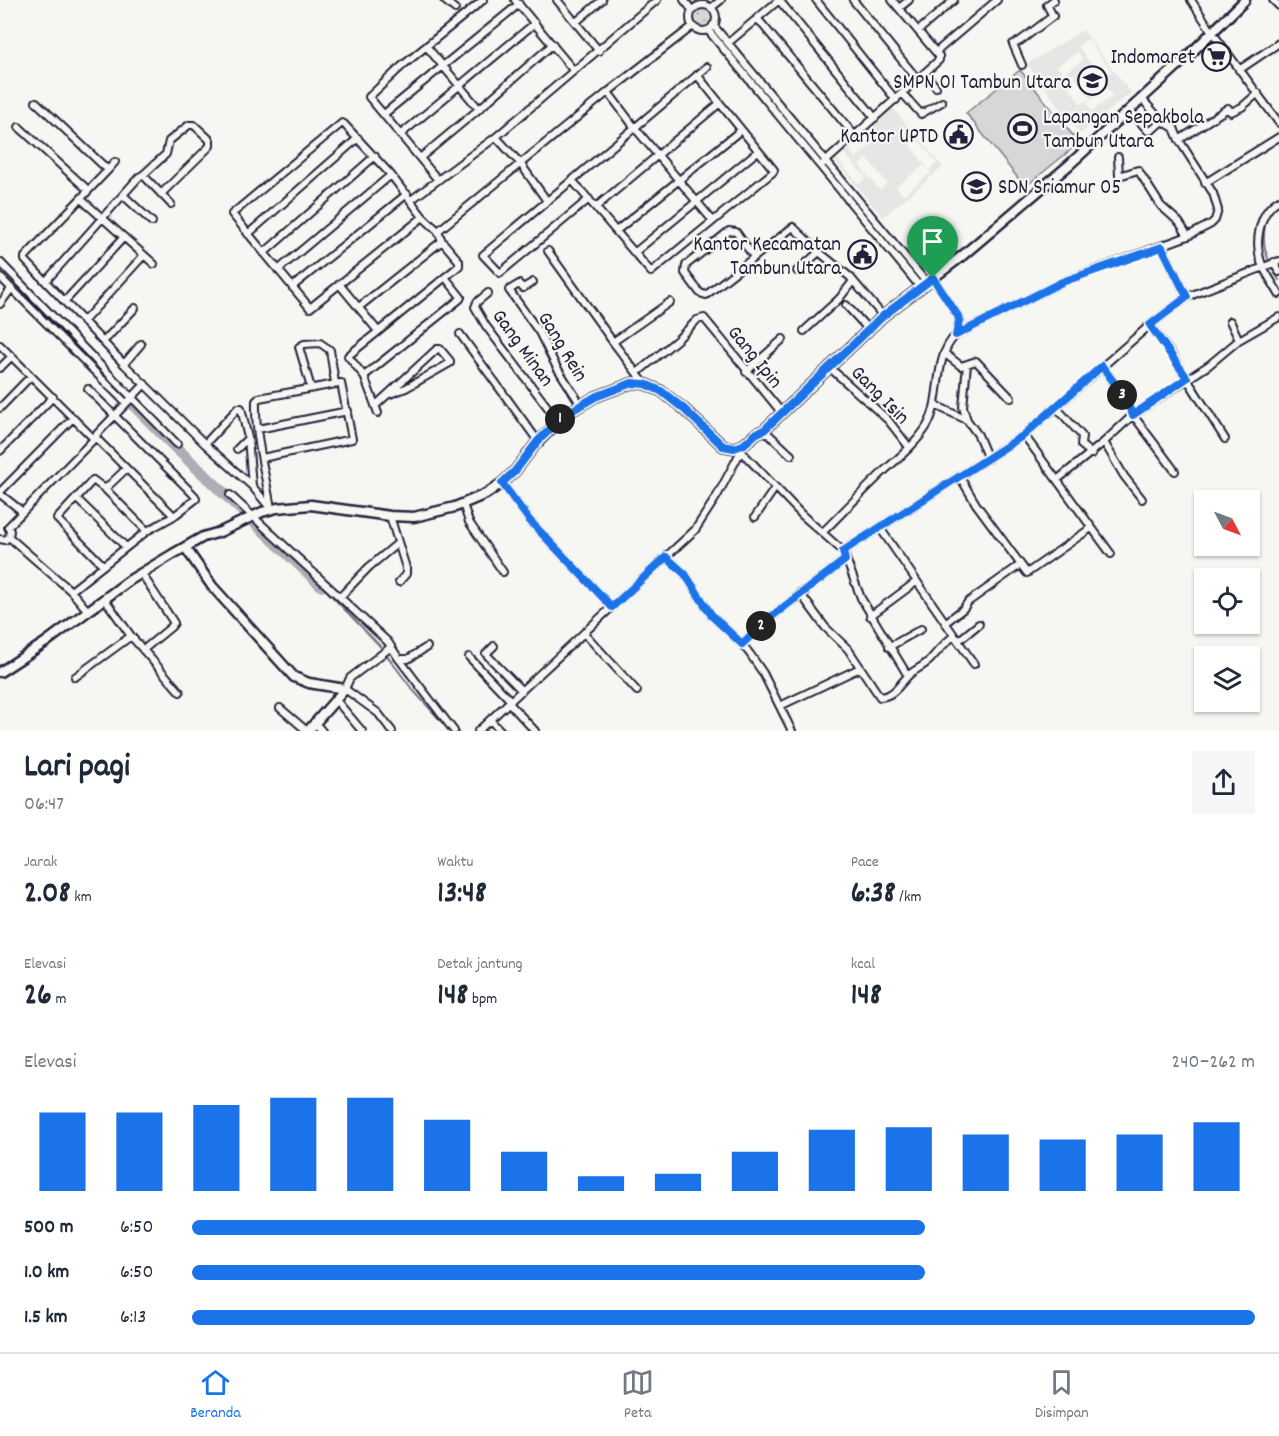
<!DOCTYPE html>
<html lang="id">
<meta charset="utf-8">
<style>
:root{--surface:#fff;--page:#f6f6f7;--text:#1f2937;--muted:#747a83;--line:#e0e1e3;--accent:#1a73e8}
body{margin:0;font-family:Dekko,sans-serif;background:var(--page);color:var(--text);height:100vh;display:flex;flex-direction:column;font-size:22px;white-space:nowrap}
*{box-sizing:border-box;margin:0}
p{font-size:20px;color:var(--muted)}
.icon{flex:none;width:33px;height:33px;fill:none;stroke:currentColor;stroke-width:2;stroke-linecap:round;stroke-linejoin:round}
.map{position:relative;height:731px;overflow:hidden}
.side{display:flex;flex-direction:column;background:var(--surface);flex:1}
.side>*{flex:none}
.needle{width:39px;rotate:131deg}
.buttons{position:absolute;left:1194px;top:490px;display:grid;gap:12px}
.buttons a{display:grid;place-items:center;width:66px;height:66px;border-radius:0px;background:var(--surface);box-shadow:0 2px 4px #0004;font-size:30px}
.pin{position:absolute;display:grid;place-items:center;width:51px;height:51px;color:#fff;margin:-62px -26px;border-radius:50% 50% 50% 0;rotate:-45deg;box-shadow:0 0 6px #0007}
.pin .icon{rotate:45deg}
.km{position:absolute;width:30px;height:30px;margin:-15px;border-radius:50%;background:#222;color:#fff;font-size:16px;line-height:30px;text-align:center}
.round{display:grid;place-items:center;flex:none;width:63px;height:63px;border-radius:0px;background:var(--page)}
.head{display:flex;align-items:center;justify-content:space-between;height:102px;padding:0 24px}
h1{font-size:33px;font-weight:800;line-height:45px}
.figures{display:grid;grid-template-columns:repeat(3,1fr);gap:9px;height:102px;padding:6px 24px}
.figures div{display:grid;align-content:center}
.figures b{font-size:30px;font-weight:800}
.figures small{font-size:16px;font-weight:400}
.figures p{font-size:16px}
.chart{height:168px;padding:12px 24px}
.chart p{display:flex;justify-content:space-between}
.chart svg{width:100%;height:108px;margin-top:6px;stroke:var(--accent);stroke-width:6}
ul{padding:0 24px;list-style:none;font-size:20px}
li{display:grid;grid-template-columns:96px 72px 1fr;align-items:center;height:45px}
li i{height:15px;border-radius:8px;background:var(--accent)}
.dock{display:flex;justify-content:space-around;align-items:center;height:84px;border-top:2px solid var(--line);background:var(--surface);font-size:16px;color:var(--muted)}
.dock a{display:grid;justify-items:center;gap:3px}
.dock .active{color:var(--accent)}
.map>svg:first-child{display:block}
.built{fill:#e6e6e4;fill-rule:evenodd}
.grass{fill:url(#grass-dots);stroke:#7c7c89;stroke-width:1.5}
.pitch{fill:#d7d7d7;stroke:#7c7c89;stroke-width:1.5}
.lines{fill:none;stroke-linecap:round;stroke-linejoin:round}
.stream{stroke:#757583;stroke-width:2}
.river{stroke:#adadb3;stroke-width:12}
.street-casing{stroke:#22223b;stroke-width:10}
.secondary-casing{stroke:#22223b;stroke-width:13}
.street{stroke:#f6f6f2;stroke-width:6}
.secondary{stroke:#f6f6f2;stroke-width:8}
.route-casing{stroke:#fff;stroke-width:12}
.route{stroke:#1a73e8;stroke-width:8}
.labels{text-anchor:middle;stroke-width:4.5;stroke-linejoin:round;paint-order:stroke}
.poi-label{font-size:21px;fill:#22223b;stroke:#f6f6f2;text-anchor:end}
.street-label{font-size:21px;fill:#22223b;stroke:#f6f6f2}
</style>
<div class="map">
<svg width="1279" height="731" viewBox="0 0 1279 731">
<defs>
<pattern id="grass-dots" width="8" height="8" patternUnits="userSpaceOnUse" patternTransform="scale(1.5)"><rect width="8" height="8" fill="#d7d7d7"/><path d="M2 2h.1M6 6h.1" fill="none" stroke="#b8b8b9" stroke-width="1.8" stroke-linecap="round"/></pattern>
</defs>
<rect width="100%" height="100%" fill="#f6f6f2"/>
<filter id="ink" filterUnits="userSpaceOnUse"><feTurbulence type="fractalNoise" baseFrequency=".0167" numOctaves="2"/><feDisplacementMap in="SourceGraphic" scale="12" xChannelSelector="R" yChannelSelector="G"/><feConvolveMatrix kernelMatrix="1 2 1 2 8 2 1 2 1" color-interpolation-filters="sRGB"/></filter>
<g filter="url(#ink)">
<path class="built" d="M 1083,30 L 1131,93 L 1080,134 L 1027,64 ZM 1088,39 L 1111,71 L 1101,78 L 1078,46 ZM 1078,52 L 1083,60 L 1063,74 L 1057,66 ZM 1072,73 L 1090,98 L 1081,104 L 1063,79 ZM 1107,88 L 1113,96 L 1092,111 L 1087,103 Z
M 891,106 L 943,167 L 883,217 L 831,156 ZM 871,131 L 878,139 L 856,158 L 849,149 ZM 917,139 L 937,163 L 929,170 L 910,146 ZM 842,151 L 866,178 L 859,184 L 835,157 ZM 867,158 L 887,183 L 880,190 L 859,165 ZM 924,165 L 931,173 L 903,195 L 896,187 Z"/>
<path class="grass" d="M 684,0 L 695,0 L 699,5 C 718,4 722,25 704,31 L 693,26 L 690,18 L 692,10 Z"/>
<path class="pitch" d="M 1020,70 L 1079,143 L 1025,187 L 966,113 Z"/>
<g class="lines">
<path class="stream" d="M 1267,216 C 1260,244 1265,256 1279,280
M 322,586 L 379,645 L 412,689 L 450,731"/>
<path class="river" d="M 0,269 L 175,447 L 322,586"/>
<defs>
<path id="street" d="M 444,0 L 455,9
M 515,0 L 574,71
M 557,0 L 599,51
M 684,0 L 692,10
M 779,0 L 875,118
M 816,0 L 896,100
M 853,0 L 918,80
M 1191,0 L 1212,32 L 1279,123
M 1273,0 L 1279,6
M690 18a13 13 0 1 1 26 0a13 13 0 1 1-26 0Z
M 712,7 L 721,0
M 899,8 L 909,0
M 757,18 L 855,136
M 576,22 L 602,0
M 713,25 L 927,283
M 708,30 L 921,288
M 918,31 L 954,0
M 728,43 L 779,0
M 427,47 L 479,109
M 936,52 L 997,0
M 1022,65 L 1013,44 L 1020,41 L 1053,16 L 1047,5 L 1054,0
M 1239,70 L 1279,43
M 925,74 L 936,87
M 608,92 L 635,128 L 713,221
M 903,94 L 921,114 L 942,102
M 36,102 L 108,170 L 25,257 L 25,260 L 124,364 L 205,444 L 252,486 L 271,509
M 1130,110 L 1148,131 L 1152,130 L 1162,121
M 384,114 L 519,4
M 19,127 L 88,190
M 400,135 L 535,23
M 496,137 L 520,163 L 547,201
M 1179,140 L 1228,108 L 1231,112 L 1242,107 L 1258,93
M 1118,157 L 1119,176 L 1138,170 L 1161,206 L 1179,222 L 1188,236
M 420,158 L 479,109 L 553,44
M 824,163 L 939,60 L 939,56 L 892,0
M 108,170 L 115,162
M 143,175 L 166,154 L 169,141 L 189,125 L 194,125 L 210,140 L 210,146 L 161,194
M 438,180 L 369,97 L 402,66 L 483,0
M 572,180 L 651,272 L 773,172 L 774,170 L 697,75
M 1205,183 L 1279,137
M 123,195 L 152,222
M 81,199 L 154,264
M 589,199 L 500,273 L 483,255 L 707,67
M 411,200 L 496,137 L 657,0
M 1279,200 C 1258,212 1254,244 1262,265 C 1267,275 1274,285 1279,294
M 596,207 L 720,103
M 438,231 L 608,92 L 693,26
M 616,231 L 741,130
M 248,234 L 358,138
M 1162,247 L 1187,297
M 548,251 L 613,342
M 264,253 L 375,156
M 634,253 L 758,151
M 754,257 L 736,232 L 729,231 L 686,265 L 685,273 L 700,293 L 706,295 L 793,227 L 819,252 L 850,277 L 883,316
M 0,262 L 177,444
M 1274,262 L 1279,272
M 278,270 L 391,175
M 797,271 L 819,252
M 0,277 L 126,403
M 933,278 L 958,316 L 959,321 L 956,335
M 46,281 L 139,177 L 143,175 L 171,204
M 533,282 L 523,288 L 519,284 L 509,290 L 539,332 L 556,366 L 581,405
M 339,284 L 378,331
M 292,287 L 407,194
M 488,293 L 477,302 L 475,307 L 486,326 L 558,421
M 65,301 L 124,237
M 0,304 L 11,289
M 846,305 L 869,330
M 359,307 L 442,241
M 1230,321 L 1239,340
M 83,322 L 144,255
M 1150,325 L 1172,355 L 1225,439
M 804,331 L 839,299 L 853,281
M 460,334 L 538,441
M 103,342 L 135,308
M 0,345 L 94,439
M 944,353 L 961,366 L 976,361 L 1011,398
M 124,364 L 141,344
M 967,364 L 963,407 L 967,420 L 978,435 L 988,459
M 1102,366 L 1121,392 L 1133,415 L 1175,471
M 829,367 L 888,420 L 909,447
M 0,368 L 12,356
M 746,372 L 783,339
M 637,373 L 678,339 L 697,320 L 704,318 L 782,413
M 364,376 L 460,299 L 461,297 L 445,277
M 145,384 L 96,435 L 97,439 L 174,516
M 645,384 L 613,342 L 670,302
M 311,388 L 299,347 L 304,344 L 320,343 L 330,350 L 335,383
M 935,405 L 967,420
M 375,406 L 437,349 L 440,349 L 450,361 L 450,363 L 406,388 L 390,394
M 1056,407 L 1082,436 L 1081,445 L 1092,454
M 0,408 L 31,376
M 378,413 L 364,376 L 348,356 L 459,266 L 459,261 L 442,241 L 438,231 L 423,217 L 391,175 L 344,124 L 342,123 L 232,214 L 310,308 L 423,217
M 258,429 L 348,411
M 764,430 L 791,455
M 1024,435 L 1111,554
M 205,444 L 238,408 L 241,408 L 248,438 L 252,486
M 739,447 L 741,451 L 802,515 L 843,551 L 1024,435 L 1150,325 L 1187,297 L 1279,261
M 237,449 L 248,438
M 0,451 L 53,397
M 262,458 L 352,439 L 341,383 L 259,398 L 256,401 C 255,437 265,473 271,508
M 960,477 L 976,504 L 1027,573 L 1091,528
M 1057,480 L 1104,442
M 502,483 L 530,521 L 612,607
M 105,489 L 126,469
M 0,492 L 73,418
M 0,494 L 23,512
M 230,495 L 388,642 L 399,659 L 454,731
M 76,498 L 126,547
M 1142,499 L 1124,476 L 1104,442 L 1133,415 L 1209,365 L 1239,340 L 1279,317
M 463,504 L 469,522 L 503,572
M 390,516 L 406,568 L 406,574 L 399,582
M 755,517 L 775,488
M 8,527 L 96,437
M 880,528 L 974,664
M 823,532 C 843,512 862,492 882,473 C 897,459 916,444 927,426 C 943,399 932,358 956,335 L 1062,282 L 1188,236 L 1211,224 L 1215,220 L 1218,210 L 1213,193 L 1179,140 L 1174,128 L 1162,121 L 1142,99
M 9,537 L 71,591 L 88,611
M 0,539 L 5,540 L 9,537 L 10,531 L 8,527
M 843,551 L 861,598 L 908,676
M 666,557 L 685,574 L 712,616 L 742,644 L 750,654 L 763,673 L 792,731
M 103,565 L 57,519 L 93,480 L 105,489 L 147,531
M 142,574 L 174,623 L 171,627 L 143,650
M 71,591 L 147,531 L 174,516 L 196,499 L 195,496 L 88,389
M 800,593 L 825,627 L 848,649 L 880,697 C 895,696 900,683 910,674 C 916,669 924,666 930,660 C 938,651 944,643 954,636
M 341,596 L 369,567 L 398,543
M 104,598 L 131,636 L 180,692
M 870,616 L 916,582
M 945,623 L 963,609 L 968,602 L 1020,565
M 585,634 L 637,691
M 958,641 L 979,624
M 742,644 L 767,620 L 845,560
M 494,646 L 486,654 L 522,691
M 391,647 L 350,678 L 345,689 L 378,713 L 392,731
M 889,647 L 921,629
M 469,657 L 511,701
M 399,659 L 408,659 L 427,647
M 75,677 L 131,636
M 335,699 L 362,731
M 509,703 L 535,731
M 780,706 L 860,668
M 280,708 L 307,731
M 490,720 L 501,731
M 314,722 L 322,731
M 478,731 L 695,530 L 717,496 L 741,451"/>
<path id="secondary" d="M 185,547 L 212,586 L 294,677 L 309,683 L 345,689
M 0,672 L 46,642 L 130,580 L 173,554 L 203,537 L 220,532 L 262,512 L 277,508 L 311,505 L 390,516 L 414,517 L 455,507 L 486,494 L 502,483 L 515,471 L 535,445 L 566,414 L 595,397 L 632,383 L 645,384 L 661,391 L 684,409 L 723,446 L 734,448 L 743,445 L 757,433 L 764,430 L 883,316 L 962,256 L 1069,165 L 1185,59 L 1245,0
M 308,731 L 345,689"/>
</defs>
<use href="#street" class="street-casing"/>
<use href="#secondary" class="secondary-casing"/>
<use href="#street" class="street"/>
<use href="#secondary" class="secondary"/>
</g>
</g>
<g class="lines" filter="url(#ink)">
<defs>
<path id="route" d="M 1162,247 L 1187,297 L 1150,325 L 1187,378 L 1133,415 L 1121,392 L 1102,366 L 1024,435 L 843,551 L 845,560 L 767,620 L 742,644 L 712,616 L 685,574 L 666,557 L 612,607 L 530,521 L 502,483 L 515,471 L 538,441 L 566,414 L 595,397 L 632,383 L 645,384 L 661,391 L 684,409 L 723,446 L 734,448 L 743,445 L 757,433 L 764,430 L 883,316 L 933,278 L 958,316 L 959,321 L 956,335 L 1062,282 Z"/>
</defs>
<use href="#route" class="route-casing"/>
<use href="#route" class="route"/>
</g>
<defs>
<symbol id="supermarket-ring" viewBox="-11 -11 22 22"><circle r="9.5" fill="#f6f6f2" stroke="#22223b" stroke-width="1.5"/><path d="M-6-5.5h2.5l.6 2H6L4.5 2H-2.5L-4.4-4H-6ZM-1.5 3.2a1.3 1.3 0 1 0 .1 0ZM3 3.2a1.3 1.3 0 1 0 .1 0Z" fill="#22223b"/></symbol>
<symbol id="school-ring" viewBox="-11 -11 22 22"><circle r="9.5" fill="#f6f6f2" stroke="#22223b" stroke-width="1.5"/><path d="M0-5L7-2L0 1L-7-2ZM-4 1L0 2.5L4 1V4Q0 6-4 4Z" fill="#22223b"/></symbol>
<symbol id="stadium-ring" viewBox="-11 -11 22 22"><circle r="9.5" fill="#f6f6f2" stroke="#22223b" stroke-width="1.5"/><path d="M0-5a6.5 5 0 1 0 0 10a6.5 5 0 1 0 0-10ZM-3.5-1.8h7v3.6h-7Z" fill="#22223b"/></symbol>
<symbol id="civic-ring" viewBox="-11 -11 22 22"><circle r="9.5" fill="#f6f6f2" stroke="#22223b" stroke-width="1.5"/><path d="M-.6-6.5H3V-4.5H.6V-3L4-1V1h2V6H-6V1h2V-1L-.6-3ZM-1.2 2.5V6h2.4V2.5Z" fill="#22223b"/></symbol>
</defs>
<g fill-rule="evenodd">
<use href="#supermarket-ring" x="1200" y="40" width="33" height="33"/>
<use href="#school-ring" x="1076" y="64" width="33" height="33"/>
<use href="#stadium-ring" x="1006" y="112" width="33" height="33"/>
<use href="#civic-ring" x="942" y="118" width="33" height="33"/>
<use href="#school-ring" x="960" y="170" width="33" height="33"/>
<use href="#civic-ring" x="846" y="238" width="33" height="33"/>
</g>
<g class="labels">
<g class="poi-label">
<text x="1195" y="63">Indomaret</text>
<text x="1071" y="88">SMPN 01 Tambun Utara</text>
<text x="1043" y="123" text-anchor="start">Lapangan Sepakbola<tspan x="1043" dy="24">Tambun Utara</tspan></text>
<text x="938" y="142">Kantor UPTD</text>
<text x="998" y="193" text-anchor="start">SDN Sriamur 05</text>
<text x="841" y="250">Kantor Kecamatan<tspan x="841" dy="24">Tambun Utara</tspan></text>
</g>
<g class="street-label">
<text transform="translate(564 346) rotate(59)" y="7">Gang Rein</text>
<text transform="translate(524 347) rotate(54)" y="7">Gang Minan</text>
<text transform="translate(756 356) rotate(51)" y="7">Gang Ipin</text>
<text transform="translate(881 394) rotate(45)" y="7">Gang Isin</text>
</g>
</g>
</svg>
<div class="buttons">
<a><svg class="needle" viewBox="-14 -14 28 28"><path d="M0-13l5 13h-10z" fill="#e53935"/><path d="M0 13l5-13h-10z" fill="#747a83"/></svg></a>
<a><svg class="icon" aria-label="locate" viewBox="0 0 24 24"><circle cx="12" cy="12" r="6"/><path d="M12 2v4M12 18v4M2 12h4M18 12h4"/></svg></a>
<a><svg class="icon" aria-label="layers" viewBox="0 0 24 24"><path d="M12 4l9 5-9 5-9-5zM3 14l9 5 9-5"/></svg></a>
</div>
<div class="pin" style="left:933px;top:278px;background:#1e9e55"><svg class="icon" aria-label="arrive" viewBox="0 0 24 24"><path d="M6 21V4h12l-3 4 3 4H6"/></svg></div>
<b class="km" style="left:560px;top:419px">1</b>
<b class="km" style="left:761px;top:626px">2</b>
<b class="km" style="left:1122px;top:395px">3</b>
</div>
<section class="side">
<div class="head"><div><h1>Lari pagi</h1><p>06:47</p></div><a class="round"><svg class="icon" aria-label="share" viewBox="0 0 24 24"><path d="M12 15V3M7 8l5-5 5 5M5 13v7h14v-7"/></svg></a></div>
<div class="figures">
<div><p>Jarak</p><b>2.08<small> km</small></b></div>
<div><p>Waktu</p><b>13:48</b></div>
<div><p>Pace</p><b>6:38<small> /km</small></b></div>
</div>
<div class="figures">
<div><p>Elevasi</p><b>26<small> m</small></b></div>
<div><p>Detak jantung</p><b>148<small> bpm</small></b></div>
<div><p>kcal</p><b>148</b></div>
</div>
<div class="chart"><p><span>Elevasi</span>240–262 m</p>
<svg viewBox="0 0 160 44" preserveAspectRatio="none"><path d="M5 44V12M15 44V12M25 44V9M35 44V6M45 44V6M55 44V15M65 44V28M75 44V38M85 44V37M95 44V28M105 44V19M115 44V18M125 44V21M135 44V23M145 44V21M155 44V16"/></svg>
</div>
<ul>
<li><b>500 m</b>6:50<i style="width:69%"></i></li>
<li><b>1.0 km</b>6:50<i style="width:69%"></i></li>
<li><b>1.5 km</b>6:13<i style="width:100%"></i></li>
</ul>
</section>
<nav class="dock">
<a class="active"><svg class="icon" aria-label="home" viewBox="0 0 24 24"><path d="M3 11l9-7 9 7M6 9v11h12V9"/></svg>Beranda</a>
<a><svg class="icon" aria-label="map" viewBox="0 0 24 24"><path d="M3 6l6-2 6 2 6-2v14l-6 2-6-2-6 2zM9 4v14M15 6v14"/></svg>Peta</a>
<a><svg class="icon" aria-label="saved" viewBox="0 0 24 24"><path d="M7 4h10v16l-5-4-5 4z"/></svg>Disimpan</a>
</nav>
